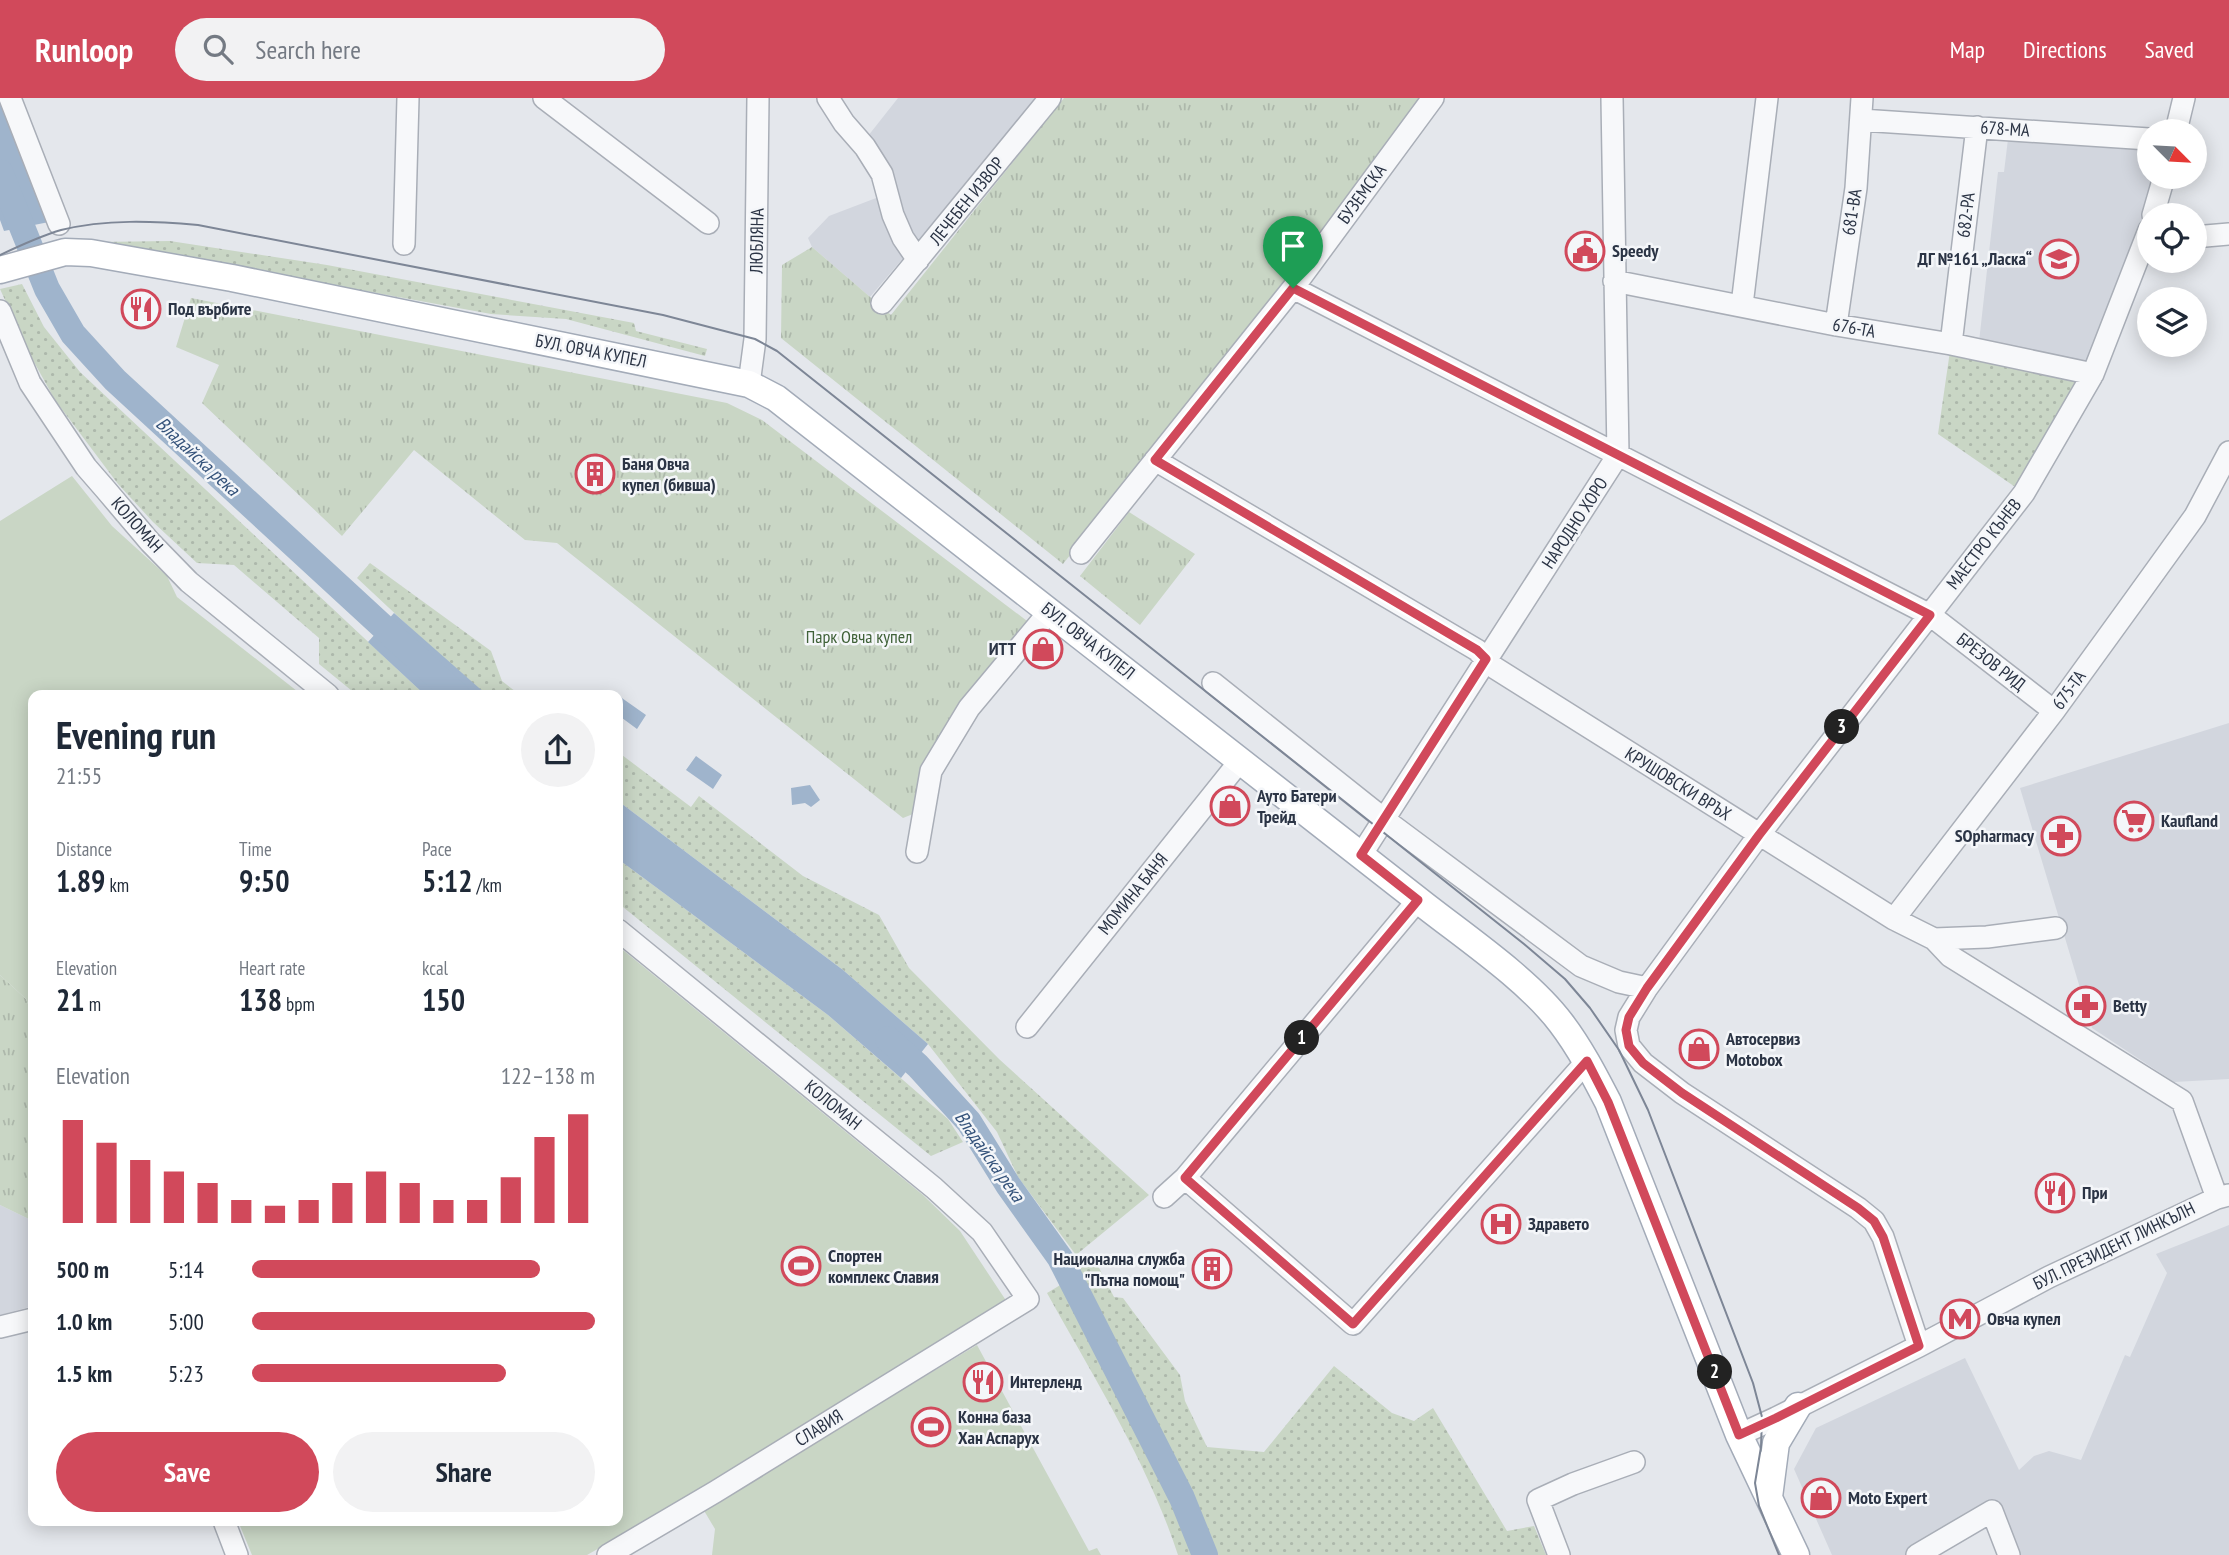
<!DOCTYPE html>
<meta charset="utf-8">
<style>
:root{--surface:#fff;--page:#f2f2f3;--text:#1f2937;--muted:#747a83;--accent:#d1495b}
body{margin:0;font-family:"PT Sans Narrow",sans-serif;background:var(--page);color:var(--text);height:100vh;display:flex;flex-direction:column;font-size:26px;white-space:nowrap}
*{box-sizing:border-box;margin:0}
p{font-size:23px;color:var(--muted)}
.icon{flex:none;width:38px;height:38px;fill:none;stroke:currentColor;stroke-width:2;stroke-linecap:round;stroke-linejoin:round}
.map{position:relative;flex:1;overflow:hidden}
.side{position:absolute;left:28px;top:592px;width:595px;height:836px;display:flex;flex-direction:column;background:var(--surface);border-radius:14px;box-shadow:0 4px 18px #0003}
.side>*{flex:none}
.needle{width:46px;rotate:114deg}
.tools{position:absolute;left:2137px;top:21px;display:grid;gap:14px}
.tools a{display:grid;place-items:center;width:70px;height:70px;border-radius:50%;background:var(--surface);box-shadow:0 4px 18px #0003;font-size:35px}
.pin{position:absolute;display:grid;place-items:center;width:60px;height:60px;color:#fff;margin:-72px -30px;border-radius:50% 50% 50% 0;rotate:-45deg;box-shadow:0 0 7px #0007}
.pin .icon{rotate:45deg}
.km{position:absolute;width:35px;height:35px;margin:-18px;border-radius:50%;background:#222;color:#fff;font-size:19px;line-height:35px;text-align:center}
.round{display:grid;place-items:center;flex:none;width:74px;height:74px;border-radius:37px;background:var(--page)}
.summary{display:flex;align-items:center;justify-content:space-between;height:119px;padding:0 28px}
h1{font-size:38px;font-weight:800;line-height:52px}
.stats{display:grid;grid-template-columns:repeat(3,1fr);gap:10px;height:119px;padding:7px 28px}
.stats div{display:grid;align-content:center}
.stats b{font-size:30px;font-weight:800}
.stats small{font-size:19px;font-weight:400}
.stats p{font-size:19px}
.chart{height:196px;padding:14px 28px}
.chart p{display:flex;justify-content:space-between}
.chart svg{width:100%;height:126px;margin-top:7px;stroke:var(--accent);stroke-width:6}
.cta{display:flex;gap:14px;margin-top:auto;padding:14px 28px}
.cta a{flex:1;height:80px;border-radius:42px;background:var(--accent);color:#fff;font-size:28px;font-weight:800;line-height:80px;text-align:center}
.cta a+a{background:var(--page);color:var(--text)}
ul{padding:0 28px;list-style:none;font-size:23px}
li{display:grid;grid-template-columns:112px 84px 1fr;align-items:center;height:52px}
li i{height:18px;border-radius:9px;background:var(--accent)}
header{display:flex;align-items:center;gap:42px;box-sizing:border-box;height:98px;padding:0 35px;background:var(--accent);color:#fff}
header strong{font-size:33px}
nav{display:flex;gap:38px;margin-inline-start:auto;font-size:24px}
.search{width:490px;height:63px;background:var(--page);display:flex;align-items:center;gap:18px;box-sizing:border-box;padding:0 24px;border-radius:38px;color:var(--muted);font-size:26px}
.map>svg:first-child{display:block}
.built{fill:#d2d6de}
.grass{fill:url(#grass-dots)}
.park{fill:url(#park-tufts)}
.pitch{fill:#c9d6c5}
.water{fill:#9fb4cc}
.lines{fill:none;stroke-linecap:round;stroke-linejoin:round}
.river{stroke:#9fb4cc;stroke-width:26}
.minor-casing{stroke:#a9aeb7;stroke-width:24}
.major-casing{stroke:#a3abb8;stroke-width:29}
.minor{stroke:#f7f8fa;stroke-width:21}
.major{stroke:#fff;stroke-width:26}
.tram{stroke:#7d8696;stroke-width:2}
.route-casing{stroke:#fff;stroke-width:14}
.route{stroke:#d1495b;stroke-width:9}
.labels{text-anchor:middle;stroke-width:5;stroke-linejoin:round;paint-order:stroke}
.street-label{font-size:18px;fill:#2b3445;stroke:#f4f6f9}
.poi-label{font-size:18px;font-weight:bold;fill:#2b3445;stroke:#f4f6f9;text-anchor:start}
.park-label{font-size:18px;fill:#3f6138;stroke:#f4f6f9}
.water-label{font-size:19px;font-style:italic;fill:#34527a;stroke:#f4f6f9}
</style>
<header>
<strong>Runloop</strong>
<div class="search"><svg class="icon" aria-label="search" viewBox="0 0 24 24"><circle cx="10" cy="10" r="6"/><path d="M15 15l6 6"/></svg>Search here</div>
<nav><a>Map</a><a>Directions</a><a>Saved</a></nav>
</header>
<div class="map">
<svg width="2229" height="1457" viewBox="0 0 2229 1457">
<defs>
<pattern id="grass-dots" width="8" height="8" patternUnits="userSpaceOnUse" patternTransform="scale(1.75)"><rect width="8" height="8" fill="#c9d6c5"/><path d="M2 2h.1M6 6h.1" fill="none" stroke="#adb8ab" stroke-width="1.8" stroke-linecap="round"/></pattern>
<pattern id="park-tufts" width="24" height="20" patternUnits="userSpaceOnUse" patternTransform="scale(1.75)"><rect width="24" height="20" fill="#c9d6c5"/><path d="M3 7l-1-3M5 7V3M7 7l1-3M15 17l-1-3M17 17v-4M19 17l1-3" fill="none" stroke="#adb8ab"/></pattern>
</defs>
<rect width="100%" height="100%" fill="#e4e7ec"/>
<path class="built" d="M 898,0 L 1039,0 L 870,199 L 812,149 L 808,140 L 829,118 L 884,97 L 868,38 Z
M 2008,41 L 2149,50 L 2149,79 L 2153,79 L 2143,122 L 2115,200 L 2087,264 L 1979,244 L 1998,74 L 2004,74 Z
M 2229,625 L 2229,981 L 2174,984 L 2092,930 L 2020,690 Z
M 0,1107 L 33,1123 L 33,1208 L 0,1217 Z
M 2229,1127 L 2229,1457 L 2010,1457 L 1991,1414 L 1908,1457 L 1832,1457 L 1794,1371 L 1816,1330 L 1965,1260 L 2019,1372 L 2034,1358 L 2049,1353 L 2081,1362 L 2125,1257 L 2130,1259 L 2167,1175 L 2156,1156 Z"/>
<path class="grass" d="M 170,143 L 327,167 L 634,225 L 636,233 L 707,251 L 705,258 L 566,221 L 491,216 L 98,144 Z
M 22,186 L 44,229 L 80,274 L 425,597 L 357,597 L 319,566 L 319,540 L 234,467 L 197,465 L 153,424 L 118,386 L 55,302 L 29,255 L 0,191 Z
M 1951,246 L 2093,276 L 2024,395 L 1938,336 Z
M 370,465 L 491,553 L 502,583 L 520,597 L 487,597 L 450,567 L 357,480 Z
M 618,654 L 691,709 L 699,698 L 803,778 L 879,817 L 909,870 L 999,961 L 1149,1097 L 1076,1157 L 1018,1079 L 997,1034 L 928,946 L 843,872 L 618,703 Z
M 618,761 L 828,917 L 948,1021 L 963,1044 L 931,1058 L 618,805 Z
M 1094,1160 L 1114,1199 L 1123,1200 L 1180,1277 L 1185,1303 L 1207,1349 L 1264,1354 L 1334,1268 L 1392,1315 L 1414,1323 L 1433,1310 L 1507,1433 L 1534,1428 L 1546,1457 L 1214,1457 L 1188,1395 L 1078,1172 Z
M 1062,1186 L 1138,1334 L 1196,1457 L 1178,1457 C 1148,1365 1094,1280 1047,1195 Z"/>
<path class="park" d="M 1064,0 L 1420,0 L 1285,189 L 1063,466 L 781,240 L 782,167 L 812,149 L 891,217 Z
M 191,200 L 727,305 L 762,322 L 1031,526 L 918,714 L 903,720 L 557,445 L 525,442 L 414,352 L 342,438 L 202,305 L 219,267 L 176,249 Z
M 1129,414 L 1195,456 L 1140,527 L 1080,478 Z
M 0,877 L 26,901 L 33,919 L 33,1123 L 0,1107 Z"/>
<path class="pitch" d="M 72,378 L 112,428 L 167,478 L 177,499 L 302,597 L 33,597 L 33,919 L 26,901 L 0,877 L 0,423 Z
M 618,848 L 923,1097 L 960,1133 L 1007,1204 L 702,1392 L 587,1457 L 252,1457 L 238,1423 L 618,1423 Z
M 977,1247 L 1089,1453 L 1097,1450 L 1101,1457 L 712,1457 L 715,1431 L 703,1411 Z"/>
<path class="water" d="M 0,0 L 49,124 L 4,133 L 0,122 Z
M 394,515 L 487,597 L 425,597 L 368,544 Z
M 619,598 L 646,617 L 637,631 L 618,617 Z
M 696,658 L 722,677 L 713,691 L 686,672 Z
M 810,687 L 820,702 L 811,709 L 805,705 L 792,707 L 791,690 Z
M 618,703 L 843,872 L 928,946 L 901,980 L 828,917 L 618,761 Z"/>
<g class="lines">
<path class="river" d="M 0,74 L 47,191 L 73,236 L 115,282 L 457,597
M 888,941 L 918,968 L 969,1024 L 1008,1087 L 1060,1160 L 1182,1400 L 1205,1457"/>
<defs>
<path id="minor" d="M 10,0 L 59,126
M 544,0 L 708,125
M 828,0 L 844,25 L 865,49 L 882,76 L 893,117 L 903,140 L 918,162
M 1861,22 L 2149,41
M 2176,33 L 2184,0
M 2153,117 L 2164,79
M 2194,139 L 2229,136
M 404,146 L 408,0
M 1614,183 L 1836,227 L 1951,246 L 2093,276
M 1293,190 L 1930,517 L 2054,613
M 882,205 L 1050,0
M 1742,207 L 1767,0
M 0,213 L 30,285 L 86,369 L 106,392 L 150,444 L 189,484 L 328,597
M 1836,227 L 1856,90 L 1862,0
M 1951,246 L 1977,29
M 749,286 L 755,241 L 758,0
M 1155,362 L 1477,552 L 1495,570 L 1894,821 L 1934,841 L 1950,858 L 2182,1003 L 2217,1100
M 1081,455 L 1293,190 L 1433,0
M 1213,585 L 1385,722 L 1581,868 L 1619,884 L 1647,890
M 917,754 L 931,673 L 969,610 L 1050,513
M 1361,757 L 1618,357 L 1612,0
M 1894,821 L 2054,613 L 2133,504 L 2195,418 L 2229,354
M 1934,841 L 1987,839 L 2056,830
M 1027,929 L 1240,663
M 1185,1080 L 1353,1226 L 1587,963
M 1164,1099 L 1185,1080 L 1418,802
M 0,1229 L 33,1221
M 1919,1248 L 1883,1139 L 1874,1123 L 1858,1110 L 1682,995 L 1643,965 L 1629,948 L 1626,932 L 1629,919 L 1647,890 L 1759,737 L 2024,395 L 2093,276 L 2149,132
M 1739,1337 L 1776,1320 L 1919,1248 L 2049,1179 L 2217,1100 L 2229,1097
M 224,1423 L 237,1457
M 608,1457 L 715,1394 L 1028,1201 L 982,1134 L 934,1090 L 618,832
M 1559,1457 L 1538,1402 L 1573,1386 L 1634,1364
M 1917,1457 L 1992,1413 L 2009,1457"/>
<path id="major" d="M 0,172 L 65,154 L 91,155 L 232,180 L 749,286 L 776,300 L 1418,802 C 1462,837 1528,881 1561,925 C 1580,950 1594,977 1608,1004 L 1739,1337 L 1796,1457
M 1769,1399 L 1776,1345 L 1798,1308"/>
</defs>
<use href="#minor" class="minor-casing"/>
<use href="#major" class="major-casing"/>
<use href="#minor" class="minor"/>
<use href="#major" class="major"/>
<path class="tram" d="M 0,157 C 19,148 41,138 61,132 C 106,121 153,123 198,127 L 663,217 L 755,241 L 777,253 L 1524,846 L 1565,881 L 1590,910 L 1619,952 L 1648,1012 L 1753,1285 L 1762,1319 L 1761,1349 L 1755,1385 L 1759,1408 L 1779,1457"/>
</g>
<g class="lines">
<defs>
<path id="route" d="M 1293,190 L 1930,517 L 1759,737 L 1647,890 L 1629,919 L 1626,932 L 1629,948 L 1643,965 L 1682,995 L 1858,1110 L 1874,1123 L 1883,1139 L 1919,1248 L 1776,1320 L 1739,1337 L 1608,1004 L 1587,963 L 1353,1226 L 1185,1080 L 1418,802 L 1361,757 L 1486,561 L 1477,552 L 1155,362 Z"/>
</defs>
<use href="#route" class="route-casing"/>
<use href="#route" class="route"/>
</g>
<defs>
<symbol id="civic-ring" viewBox="-11 -11 22 22"><circle r="9.5" fill="#f4f6f9" stroke="#d1495b" stroke-width="1.5"/><path d="M-.6-6.5H3V-4.5H.6V-3L4-1V1h2V6H-6V1h2V-1L-.6-3ZM-1.2 2.5V6h2.4V2.5Z" fill="#d1495b"/></symbol>
<symbol id="school-ring" viewBox="-11 -11 22 22"><circle r="9.5" fill="#f4f6f9" stroke="#d1495b" stroke-width="1.5"/><path d="M0-5L7-2L0 1L-7-2ZM-4 1L0 2.5L4 1V4Q0 6-4 4Z" fill="#d1495b"/></symbol>
<symbol id="restaurant-ring" viewBox="-11 -11 22 22"><circle r="9.5" fill="#f4f6f9" stroke="#d1495b" stroke-width="1.5"/><path d="M-5-6h1v4h1v-4h1v4h1v-4h1v5L-1.5 .5V6h-2V.5L-5-1ZM5-6V6H3V1.5H1.5Q1.5-4 5-6Z" fill="#d1495b"/></symbol>
<symbol id="building-ring" viewBox="-11 -11 22 22"><circle r="9.5" fill="#f4f6f9" stroke="#d1495b" stroke-width="1.5"/><path d="M-4-6H4V6H1V3H-1V6H-4ZM-2.5-4.3h1.7v1.8h-1.7ZM.8-4.3h1.7v1.8H.8ZM-2.5-1h1.7V.8h-1.7ZM.8-1h1.7V.8H.8Z" fill="#d1495b"/></symbol>
<symbol id="shop-ring" viewBox="-11 -11 22 22"><circle r="9.5" fill="#f4f6f9" stroke="#d1495b" stroke-width="1.5"/><path d="M-5-2.5h2.3a2.7 3.5 0 0 1 5.4 0H5L5.5 6h-11ZM-1.5-2.5h3a1.5 2.3 0 0 0-3 0Z" fill="#d1495b"/></symbol>
<symbol id="supermarket-ring" viewBox="-11 -11 22 22"><circle r="9.5" fill="#f4f6f9" stroke="#d1495b" stroke-width="1.5"/><path d="M-6-5.5h2.5l.6 2H6L4.5 2H-2.5L-4.4-4H-6ZM-1.5 3.2a1.3 1.3 0 1 0 .1 0ZM3 3.2a1.3 1.3 0 1 0 .1 0Z" fill="#d1495b"/></symbol>
<symbol id="pharmacy-ring" viewBox="-11 -11 22 22"><circle r="9.5" fill="#f4f6f9" stroke="#d1495b" stroke-width="1.5"/><path d="M-2-6h4v4h4v4h-4v4h-4v-4h-4v-4h4Z" fill="#d1495b"/></symbol>
<symbol id="hospital-ring" viewBox="-11 -11 22 22"><circle r="9.5" fill="#f4f6f9" stroke="#d1495b" stroke-width="1.5"/><path d="M-5-5h3v3.5h4V-5h3V5h-3V1.5h-4V5h-3Z" fill="#d1495b"/></symbol>
<symbol id="stadium-ring" viewBox="-11 -11 22 22"><circle r="9.5" fill="#f4f6f9" stroke="#d1495b" stroke-width="1.5"/><path d="M0-5a6.5 5 0 1 0 0 10a6.5 5 0 1 0 0-10ZM-3.5-1.8h7v3.6h-7Z" fill="#d1495b"/></symbol>
<symbol id="metro-ring" viewBox="-11 -11 22 22"><circle r="9.5" fill="#f4f6f9" stroke="#d1495b" stroke-width="1.5"/><path d="M-5.5 5V-5H-3L0 0L3-5H5.5V5H3V-.5L0 4L-3-.5V5Z" fill="#d1495b"/></symbol>
</defs>
<g fill-rule="evenodd">
<use href="#civic-ring" x="1563" y="131" width="44" height="44"/>
<use href="#school-ring" x="2037" y="139" width="44" height="44"/>
<use href="#restaurant-ring" x="119" y="189" width="44" height="44"/>
<use href="#building-ring" x="573" y="354" width="44" height="44"/>
<use href="#shop-ring" x="1021" y="529" width="44" height="44"/>
<use href="#shop-ring" x="1208" y="686" width="44" height="44"/>
<use href="#supermarket-ring" x="2112" y="701" width="44" height="44"/>
<use href="#pharmacy-ring" x="2039" y="716" width="44" height="44"/>
<use href="#pharmacy-ring" x="2064" y="886" width="44" height="44"/>
<use href="#shop-ring" x="1677" y="929" width="44" height="44"/>
<use href="#restaurant-ring" x="2033" y="1073" width="44" height="44"/>
<use href="#hospital-ring" x="1479" y="1104" width="44" height="44"/>
<use href="#stadium-ring" x="779" y="1146" width="44" height="44"/>
<use href="#building-ring" x="1190" y="1149" width="44" height="44"/>
<use href="#metro-ring" x="1938" y="1199" width="44" height="44"/>
<use href="#restaurant-ring" x="961" y="1262" width="44" height="44"/>
<use href="#stadium-ring" x="909" y="1307" width="44" height="44"/>
<use href="#shop-ring" x="1799" y="1378" width="44" height="44"/>
</g>
<g class="labels">
<g class="street-label">
<text transform="translate(2005 31) rotate(4)" y="6">678-МА</text>
<text transform="translate(1362 96) rotate(-54)" y="6">БУЗЕМСКА</text>
<text transform="translate(967 103) rotate(-51)" y="6">ЛЕЧЕБЕН ИЗВОР</text>
<text transform="translate(1852 114) rotate(-81)" y="6">681-ВА</text>
<text transform="translate(1966 117) rotate(-83)" y="6">682-РА</text>
<text transform="translate(757 143) rotate(-89)" y="6">ЛЮБЛЯНА</text>
<text transform="translate(1854 230) rotate(10)" y="6">676-ТА</text>
<text transform="translate(591 253) rotate(11)" y="6">БУЛ. ОВЧА КУПЕЛ</text>
<text transform="translate(1575 425) rotate(-57)" y="6">НАРОДНО ХОРО</text>
<text transform="translate(137 427) rotate(48)" y="6">КОЛОМАН</text>
<text transform="translate(1984 446) rotate(-52)" y="6">МАЕСТРО КЪНЕВ</text>
<text transform="translate(1088 543) rotate(38)" y="6">БУЛ. ОВЧА КУПЕЛ</text>
<text transform="translate(1991 564) rotate(38)" y="6">БРЕЗОВ РИД</text>
<text transform="translate(2069 592) rotate(-54)" y="6">675-ТА</text>
<text transform="translate(1678 686) rotate(32)" y="6">КРУШОВСКИ ВРЪХ</text>
<text transform="translate(1133 796) rotate(-51)" y="6">МОМИНА БАНЯ</text>
<text transform="translate(833 1007) rotate(39)" y="6">КОЛОМАН</text>
<text transform="translate(2114 1148) rotate(-26)" y="6">БУЛ. ПРЕЗИДЕНТ ЛИНКЪЛН</text>
<text transform="translate(819 1330) rotate(-32)" y="6">СЛАВИЯ</text>
</g>
<g class="poi-label">
<text x="1612" y="159">Speedy</text>
<text x="2032" y="167" text-anchor="end">ДГ №161 „Ласка“</text>
<text x="168" y="217">Под върбите</text>
<text x="622" y="372">Баня Овча<tspan x="622" dy="21">купел (бивша)</tspan></text>
<text x="1016" y="557" text-anchor="end">ИТТ</text>
<text x="1257" y="704">Ауто Батери<tspan x="1257" dy="21">Трейд</tspan></text>
<text x="2161" y="729">Kaufland</text>
<text x="2034" y="744" text-anchor="end">SOpharmacy</text>
<text x="2113" y="914">Betty</text>
<text x="1726" y="947">Автосервиз<tspan x="1726" dy="21">Motobox</tspan></text>
<text x="2082" y="1101">При</text>
<text x="1528" y="1132">Здравето</text>
<text x="828" y="1164">Спортен<tspan x="828" dy="21">комплекс Славия</tspan></text>
<text x="1185" y="1167" text-anchor="end">Национална служба<tspan x="1185" dy="21">"Пътна помощ"</tspan></text>
<text x="1987" y="1227">Овча купел</text>
<text x="1010" y="1290">Интерленд</text>
<text x="958" y="1325">Конна база<tspan x="958" dy="21">Хан Аспарух</tspan></text>
<text x="1848" y="1406">Moto Expert</text>
</g>
<g class="park-label">
<text x="859" y="545">Парк Овча купел</text>
</g>
<g class="water-label">
<text transform="translate(198 358) rotate(43)" y="7">Владайска река</text>
<text transform="translate(990 1058) rotate(55)" y="7">Владайска река</text>
</g>
</g>
</svg>
<div class="tools">
<a><svg class="needle" viewBox="-14 -14 28 28"><path d="M0-13l5 13h-10z" fill="#e53935"/><path d="M0 13l5-13h-10z" fill="#747a83"/></svg></a>
<a><svg class="icon" aria-label="locate" viewBox="0 0 24 24"><circle cx="12" cy="12" r="6"/><path d="M12 2v4M12 18v4M2 12h4M18 12h4"/></svg></a>
<a><svg class="icon" aria-label="layers" viewBox="0 0 24 24"><path d="M12 4l9 5-9 5-9-5zM3 14l9 5 9-5"/></svg></a>
</div>
<div class="pin" style="left:1293px;top:190px;background:#1e9e55"><svg class="icon" aria-label="arrive" viewBox="0 0 24 24"><path d="M6 21V4h12l-3 4 3 4H6"/></svg></div>
<b class="km" style="left:1302px;top:940px">1</b>
<b class="km" style="left:1715px;top:1274px">2</b>
<b class="km" style="left:1842px;top:629px">3</b>
<section class="side">
<div class="summary"><div><h1>Evening run</h1><p>21:55</p></div><a class="round"><svg class="icon" aria-label="share" viewBox="0 0 24 24"><path d="M12 15V3M7 8l5-5 5 5M5 13v7h14v-7"/></svg></a></div>
<div class="stats">
<div><p>Distance</p><b>1.89<small> km</small></b></div>
<div><p>Time</p><b>9:50</b></div>
<div><p>Pace</p><b>5:12<small> /km</small></b></div>
</div>
<div class="stats">
<div><p>Elevation</p><b>21<small> m</small></b></div>
<div><p>Heart rate</p><b>138<small> bpm</small></b></div>
<div><p>kcal</p><b>150</b></div>
</div>
<div class="chart"><p><span>Elevation</span>122–138 m</p>
<svg viewBox="0 0 160 44" preserveAspectRatio="none"><path d="M5 44V8M15 44V16M25 44V22M35 44V26M45 44V30M55 44V36M65 44V38M75 44V36M85 44V30M95 44V26M105 44V30M115 44V36M125 44V36M135 44V28M145 44V14M155 44V6"/></svg>
</div>
<ul>
<li><b>500 m</b>5:14<i style="width:84%"></i></li>
<li><b>1.0 km</b>5:00<i style="width:100%"></i></li>
<li><b>1.5 km</b>5:23<i style="width:74%"></i></li>
</ul>
<div class="cta"><a>Save</a><a>Share</a></div>
</section>
</div>
